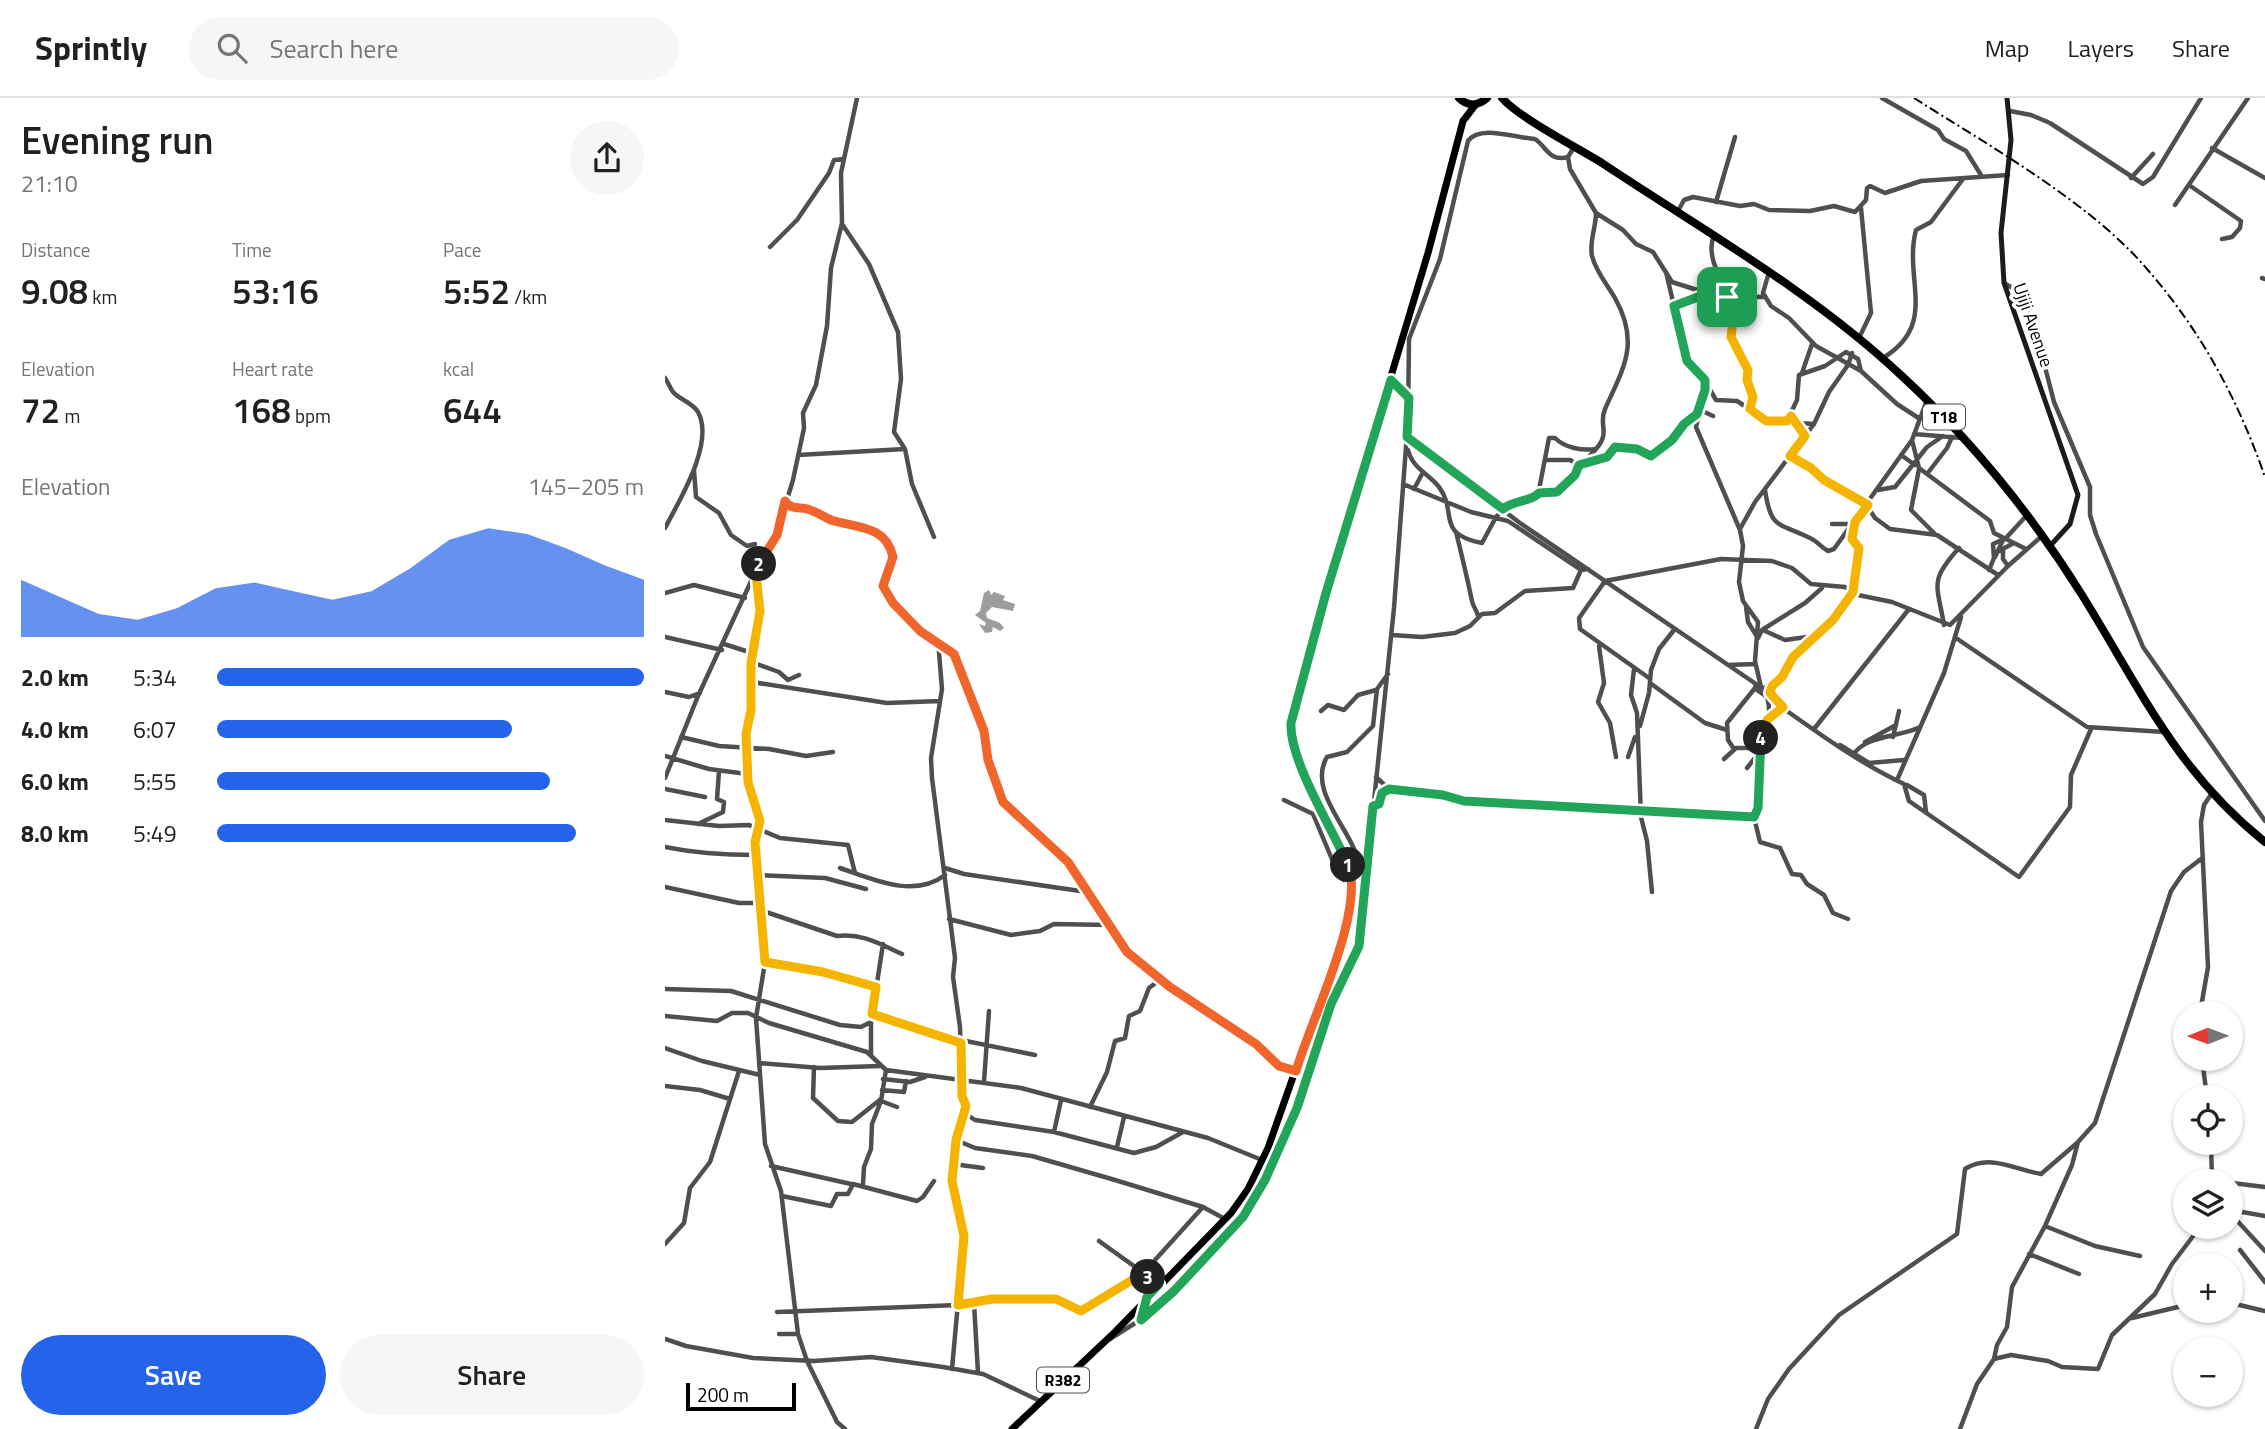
<!DOCTYPE html>
<meta charset="utf-8">
<style>
:root{--surface:#fff;--page:#f6f6f6;--text:#202124;--muted:#757577;--line:#e0e0e0;--accent:#2563eb}
body{margin:0;font-family:"Titillium Web",sans-serif;background:var(--page);color:var(--text);height:100vh;display:flex;flex-direction:column;font-size:26px;white-space:nowrap}
*{box-sizing:border-box;margin:0}
p{font-size:23px;color:var(--muted)}
.icon{flex:none;width:38px;height:38px;fill:none;stroke:currentColor;stroke-width:2;stroke-linecap:round;stroke-linejoin:round}
.map{position:relative;flex:1;overflow:hidden}
.drawer{display:flex;flex-direction:column;background:var(--surface);width:665px}
.drawer>*{flex:none}
.needle{width:46px;rotate:269deg}
.fabs{position:absolute;left:1508px;top:903px;display:grid;gap:14px}
.fabs a{display:grid;place-items:center;width:70px;height:70px;border-radius:50%;background:var(--surface);box-shadow:0 2px 5px #0004;font-size:35px}
.scale{position:absolute;left:21px;bottom:18px;width:110px;box-sizing:border-box;padding-left:7px;border:4px solid #000;border-top:0;font-size:19px;line-height:24px;white-space:nowrap;color:#000;-webkit-text-stroke:5px #fff;paint-order:stroke}
.pin{position:absolute;display:grid;place-items:center;width:60px;height:60px;color:#fff;margin:-30px;border-radius:14px;box-shadow:0 4px 10px #0006}
.km{position:absolute;width:35px;height:35px;margin:-18px;border-radius:50%;background:#222;color:#fff;font-size:19px;line-height:35px;text-align:center}
.round{display:grid;place-items:center;flex:none;width:74px;height:74px;border-radius:37px;background:var(--page)}
.headline{display:flex;align-items:center;justify-content:space-between;height:119px;padding:0 21px}
h1{font-size:38px;font-weight:600;line-height:52px}
.figures{display:grid;grid-template-columns:repeat(3,1fr);gap:10px;height:119px;padding:7px 21px}
.figures div{display:grid;align-content:center}
.figures b{font-size:35px;font-weight:600}
.figures small{font-size:19px;font-weight:400}
.figures p{font-size:19px}
.chart{height:196px;padding:14px 21px}
.chart p{display:flex;justify-content:space-between}
.chart svg{width:100%;height:126px;margin-top:7px;fill:var(--accent);opacity:.7}
.primary-button{display:flex;gap:14px;margin-top:auto;padding:14px 21px}
.primary-button a{flex:1;height:80px;border-radius:42px;background:var(--accent);color:#fff;font-size:28px;font-weight:600;line-height:80px;text-align:center}
.primary-button a+a{background:var(--page);color:var(--text)}
ul{padding:0 21px;list-style:none;font-size:23px}
li{display:grid;grid-template-columns:112px 84px 1fr;align-items:center;height:52px}
li i{height:18px;border-radius:9px;background:var(--accent)}
header{display:flex;align-items:center;gap:42px;box-sizing:border-box;height:98px;padding:0 35px;background:var(--surface);border-bottom:2px solid var(--line)}
header strong{font-size:33px}
nav{display:flex;gap:38px;margin-inline-start:auto;font-size:24px}
.search{width:490px;height:63px;background:var(--page);display:flex;align-items:center;gap:18px;box-sizing:border-box;padding:0 24px;border-radius:38px;color:var(--muted);font-size:26px}
main{display:flex;flex:1;min-height:0}
.map>svg:first-child{display:block}
.water{fill:#9d9d9d}
.lines{fill:none;stroke-linecap:round;stroke-linejoin:round}
.minor{stroke:#4f4f4f;stroke-width:4.5}
.secondary{stroke:#1c1c1c;stroke-width:5}
.primary{stroke:#000;stroke-width:7}
.trunk{stroke:#000;stroke-width:8}
.rail{stroke:#000;stroke-width:2;stroke-dasharray:10 3.5 2 3.5;stroke-linecap:butt}
.split-1-casing{stroke:#fff;stroke-width:14}
.split-2-casing{stroke:#fff;stroke-width:14}
.split-3-casing{stroke:#fff;stroke-width:14}
.split-4-casing{stroke:#fff;stroke-width:14}
.split-5-casing{stroke:#fff;stroke-width:14}
.split-1{stroke:#22a559;stroke-width:9}
.split-2{stroke:#f0652b;stroke-width:9}
.split-3{stroke:#f5b400;stroke-width:9}
.split-4{stroke:#22a559;stroke-width:9}
.split-5{stroke:#f5b400;stroke-width:9}
.labels{text-anchor:middle;stroke-width:7;stroke-linejoin:round;paint-order:stroke}
.shield{fill:#fff;stroke:#4c4c4c;stroke-width:2}
.shield-label{font-size:16px;font-weight:bold;fill:#000}
.street-label{font-size:18px;fill:#000;stroke:#fff}
</style>
<header>
<strong>Sprintly</strong>
<div class="search"><svg class="icon" aria-label="search" viewBox="0 0 24 24"><circle cx="10" cy="10" r="6"/><path d="M15 15l6 6"/></svg>Search here</div>
<nav><a>Map</a><a>Layers</a><a>Share</a></nav>
</header>
<main>
<section class="drawer">
<div class="headline"><div><h1>Evening run</h1><p>21:10</p></div><a class="round"><svg class="icon" aria-label="share" viewBox="0 0 24 24"><path d="M12 15V3M7 8l5-5 5 5M5 13v7h14v-7"/></svg></a></div>
<div class="figures">
<div><p>Distance</p><b>9.08<small> km</small></b></div>
<div><p>Time</p><b>53:16</b></div>
<div><p>Pace</p><b>5:52<small> /km</small></b></div>
</div>
<div class="figures">
<div><p>Elevation</p><b>72<small> m</small></b></div>
<div><p>Heart rate</p><b>168<small> bpm</small></b></div>
<div><p>kcal</p><b>644</b></div>
</div>
<div class="chart"><p><span>Elevation</span>145–205 m</p>
<svg viewBox="0 0 160 44" preserveAspectRatio="none"><path d="M0 44V24L10 30L20 36L30 38L40 34L50 27L60 25L70 28L80 31L90 28L100 20L110 10L120 6L130 8L140 13L150 19L160 24V44z"/></svg>
</div>
<ul>
<li><b>2.0 km</b>5:34<i style="width:100%"></i></li>
<li><b>4.0 km</b>6:07<i style="width:69%"></i></li>
<li><b>6.0 km</b>5:55<i style="width:78%"></i></li>
<li><b>8.0 km</b>5:49<i style="width:84%"></i></li>
</ul>
<div class="primary-button"><a>Save</a><a>Share</a></div>
</section>
<div class="map">
<svg width="1600" height="1331" viewBox="0 0 1600 1331">
<rect width="100%" height="100%" fill="#fff"/>
<path class="water" d="M 324,492 L 326,497 L 329,494 L 340,498 L 338,502 L 350,506 L 348,513 L 327,509 L 321,515 L 322,520 L 335,525 L 339,530 L 335,533 L 328,529 L 327,534 L 320,535 L 314,526 L 320,528 L 321,525 L 310,517 L 315,513 L 319,495 Z"/>
<g class="lines">
<path class="minor" d="M 1217,0 L 1273,32 L 1279,41 L 1301,53 L 1316,77
M 1345,13 L 1366,17 L 1385,25 L 1478,86 L 1488,79 L 1536,0
M 1547,50 L 1600,80
M 903,59 L 905,71 L 931,115 L 958,132 L 971,146 L 988,154 L 1007,184 L 1051,198 L 1099,199
M 1466,80 L 1488,56
M 1524,87 L 1576,123 L 1575,130 L 1567,139 L 1557,141
M 1051,104 L 1070,39
M 1510,107 L 1583,0
M 1013,113 L 1019,102 L 1028,99 L 1075,108 L 1089,106 L 1104,112 L 1145,113 L 1169,108 L 1190,114 L 1201,102 L 1202,90 L 1205,88 L 1220,95 L 1256,83 L 1343,77
M 177,126 L 204,166 L 233,234 L 236,281 L 229,334 L 240,351 L 247,386 L 269,439
M 1049,138 C 1039,159 1061,189 1068,209 C 1071,220 1062,230 1067,241 C 1076,262 1094,288 1085,311
M 105,149 L 132,122 L 164,75 L 169,62 L 179,61
M 1001,174 L 1022,263 L 1041,285 L 1031,329 L 1075,432 L 1078,448 L 1074,484 L 1078,503 L 1093,524 L 1090,563 L 1096,589
M 1104,174 L 1098,195 L 1106,208 L 1124,220 L 1151,248 L 1196,273 L 1232,306 L 1255,321
M 1597,180 L 1600,181
M 1339,185 L 1354,194 L 1371,234 L 1389,304 L 1425,389 L 1425,417 L 1431,436 L 1478,549 L 1600,723
M 1009,208 L 1041,196
M 1194,240 L 1206,215 L 1196,110
M 1218,260 C 1274,226 1238,181 1251,132 L 1266,124 L 1298,81
M 1137,275 L 1147,246
M 0,280 C 3,284 5,290 8,294 C 15,302 27,304 33,314 C 50,345 14,403 0,430
M 726,282 L 743,299
M 1041,285 L 1051,302 L 1072,303 L 1103,323 L 1149,326
M 1035,312 L 1048,318
M 1122,323 L 1132,302 L 1134,277 L 1160,268 L 1181,254 L 1193,261 L 1196,273
M 1131,324 L 1140,338
M 1249,336 L 1297,340
M 742,339 L 855,425 L 1113,601 L 1118,609 L 1106,616
M 1247,342 L 1254,370 L 1325,423 L 1329,435 L 1361,451
M 743,352 C 748,371 763,375 774,389 C 793,414 770,436 817,445 L 831,419 L 842,408 L 873,397 L 884,340 L 890,340 C 900,350 917,353 931,351 C 946,334 933,327 940,311 C 959,269 975,245 950,200 C 942,186 931,174 927,158 C 924,143 931,130 931,115
M 133,357 L 240,351
M 1236,357 L 1250,367
M 1125,358 L 1146,370 L 1159,382 L 1198,402 L 1210,420 L 1225,431 L 1272,437 L 1333,477
M 882,362 L 905,362 L 914,367
M 922,364 L 942,359 L 952,348 L 972,351 L 986,358 L 1005,345 L 1019,326 L 1031,317
M 1254,371 L 1246,412 L 1269,435
M 29,372 L 31,399 L 54,415 L 66,437 L 82,448 L 90,446
M 1262,376 L 1282,350 L 1287,339
M 738,386 L 806,414 L 843,423 L 916,472
M 749,391 L 757,376
M 1100,392 C 1106,432 1113,424 1145,440 C 1152,443 1156,449 1163,453 L 1169,451 L 1247,342 L 1262,302
M 1213,392 L 1230,389 L 1262,349 L 1278,338
M 874,395 L 893,394 L 931,351
M 120,403 L 130,410 L 142,410 L 165,421 L 209,432 L 221,441 L 228,459 L 218,490 L 255,533 L 289,556 L 319,633 L 324,665 L 338,704 L 403,764 L 462,854 L 505,889 L 591,946 L 614,968 L 630,973
M 1167,426 L 1187,426
M 1075,431 L 1090,404 L 1149,326 L 1164,294 L 1183,267 L 1187,255
M 791,434 C 797,458 802,479 807,503 C 808,509 812,512 813,518
M 1338,451 L 1338,461 L 1343,468
M 1332,454 L 1349,445
M 1330,459 L 1338,442
M 1324,472 L 1329,460 L 1328,446 L 1341,440 L 1362,417
M 91,474 L 95,513 L 86,564 L 86,612 L 81,636 L 83,684 L 95,723 L 90,744 L 100,864 L 91,920 L 100,1046 L 116,1093 L 133,1236 L 142,1263 L 172,1324 L 180,1331
M 0,495 L 29,487 L 80,500
M 1081,509 L 1083,524 L 1091,537
M 1279,527 C 1272,486 1264,483 1294,450
M 1098,532 L 1120,542 L 1149,538
M 727,537 L 757,539 L 790,535 L 805,528 L 817,516 L 830,515 L 860,493 L 908,490 L 916,472 L 923,471
M 0,539 L 57,552
M 1093,540 L 1097,532 L 1140,505 L 1157,490
M 1291,540 L 1422,629 L 1499,634
M 273,542 L 277,591 L 266,660 L 267,680 L 290,860 L 288,879 L 295,929 L 297,998 L 304,1018 L 310,1022 L 389,1034 L 469,1055 L 491,1049 L 518,1034
M 59,546 L 87,555
M 934,548 L 939,585 L 933,604 L 945,625 L 951,659
M 86,564 L 114,574 L 123,582 L 134,577
M 1063,567 L 1090,566
M 969,571 L 966,597 L 972,615 L 976,719 L 982,743 L 987,794
M 984,580 L 915,531 L 914,520 L 940,483 L 1056,461 L 1107,463 L 1127,470 L 1146,486 L 1180,489 L 1193,497 L 1227,504 L 1285,527 L 1343,468 L 1377,438
M 87,584 L 222,605 L 275,603
M 985,585 L 1040,625 L 1062,632
M 1090,586 L 1092,592 C 1140,625 1186,661 1239,686 L 1244,703 L 1354,779 L 1405,709 L 1406,677 L 1426,631
M 1099,590 L 1114,582 L 1131,555 L 1172,518 L 1188,494 L 1194,450 L 1187,441 L 1190,424
M 0,594 L 24,599 L 35,595
M 1102,599 C 1108,620 1100,622 1095,642 C 1090,666 1101,697 1089,719 L 1095,744 L 1115,750 L 1127,776 L 1136,777 L 1142,786 L 1159,797 L 1168,815 L 1183,821
M 656,613 L 663,607 L 679,612 L 693,597 L 711,592
M 975,628 L 984,595 L 986,572 L 994,551 L 1009,532
M 1149,631 L 1244,511
M 16,639 L 54,648 L 104,651 L 141,658 L 168,654
M 1228,639 L 1234,613
M 1200,644 L 1231,627
M 1175,647 L 1204,665 L 1239,662
M 1069,651 L 1063,642 L 1062,625 L 1090,590
M 1189,656 C 1200,638 1233,639 1253,630
M 0,658 L 44,671 L 82,676
M 963,659 L 970,639
M 1059,661 L 1071,650 L 1087,650 L 1094,646
M 1082,670 L 1093,656
M 711,679 L 724,691 L 781,698 L 799,703 L 1089,719
M 0,680 L 33,598 L 94,466 L 110,441 L 128,382 L 139,330 L 138,315 L 151,287 L 162,228 L 166,170 L 177,125 L 176,75 L 192,0
M 1232,682 L 1279,575 L 1296,519
M 1242,687 L 1259,697 L 1261,714
M 0,691 L 40,699
M 619,702 L 648,716 L 674,778 L 687,788
M 708,708 L 714,706 L 717,695 L 723,691
M 0,722 L 54,728 L 84,727 L 115,740 L 183,747 L 190,775
M 33,726 L 58,714 L 59,704 L 52,701 L 54,673
M 0,749 C 29,755 62,757 91,757
M 175,770 C 207,781 249,801 280,777
M 280,770 L 299,776 L 422,794
M 699,776 L 693,773 C 692,765 692,758 689,751 C 678,724 644,689 662,659 L 682,654 L 708,628 L 712,591 L 723,576
M 94,777 L 160,780 L 201,791
M 0,789 L 74,805 L 97,805
M 98,813 L 172,838 C 197,835 215,846 237,856
M 284,821 L 346,837 L 375,833 L 389,826 L 444,827
M 100,864 L 158,874 L 211,889
M 0,891 L 66,893 L 175,927 L 196,929 L 206,924
M 1535,915 L 1543,869 L 1536,724 L 1539,707 L 1547,695
M 207,916 L 296,945
M 0,918 L 52,923 L 67,915 L 83,915 L 104,925 L 202,954 L 221,972 L 356,990 L 543,1040 L 597,1062
M 296,942 L 370,957
M 0,950 L 37,963 L 95,977
M 206,958 L 206,924 L 218,846
M 1537,961 L 1542,999
M 94,965 L 155,970 L 215,968
M 149,969 L 148,1000 L 173,1023 L 187,1024 L 216,1001
M 218,981 L 245,984 L 260,979
M 319,984 L 324,913
M 0,988 L 35,992 L 65,1001
M 217,992 L 239,994 L 241,983
M 216,1003 L 232,1009
M 425,1009 L 442,974 L 450,943 L 460,940 L 464,918 L 475,913 L 484,890 L 496,881
M 389,1034 L 396,1002
M 291,1042 L 310,1050 L 367,1058 L 450,1082 L 538,1109 L 560,1121
M 1546,1045 L 1547,1083
M 452,1049 L 459,1019
M 288,1066 L 318,1070
M 106,1068 L 186,1086
M 1567,1085 L 1600,1089
M 198,1086 L 199,1069 L 206,1051 L 207,1026 L 216,1003 L 221,972
M 117,1098 L 166,1108 L 172,1096 L 183,1096 L 188,1086 L 252,1103 L 258,1099 L 269,1083
M 1566,1112 L 1600,1118
M 1566,1116 L 1600,1153
M 1380,1128 L 1430,1148 L 1475,1158
M 434,1143 L 494,1186
M 0,1146 L 19,1125 L 25,1090 L 45,1064 L 74,973
M 1575,1152 L 1600,1184
M 1364,1156 L 1414,1176
M 490,1162 L 538,1109
M 309,1205 L 313,1275
M 1566,1205 L 1600,1213
M 112,1214 L 293,1207 L 327,1201 L 391,1201 L 416,1213 L 477,1176
M 1467,1220 L 1521,1207
M 114,1236 L 133,1236
M 0,1241 L 21,1248 L 88,1260 L 149,1263 L 206,1259 L 278,1269 L 318,1276 L 375,1303
M 445,1241 L 486,1215 L 564,1136 L 585,1109 L 632,1010 L 666,906 L 694,848 L 729,510 L 743,322 L 744,241 L 775,161 L 803,43 C 814,26 851,40 870,41 C 882,49 884,64 903,59 L 909,49
M 1329,1261 L 1346,1257 L 1383,1263 L 1397,1269 L 1433,1271 L 1447,1237 L 1490,1196 L 1507,1166 L 1535,1129
M 287,1271 L 299,1138 L 287,1083 L 291,1042 L 300,1010
M 1091,1331 L 1103,1301 L 1124,1271 L 1174,1217 L 1292,1136 L 1300,1071 C 1325,1055 1351,1072 1376,1076 L 1412,1045
M 1295,1331 L 1312,1286 L 1329,1261 L 1332,1247 L 1342,1229 L 1347,1189 L 1380,1128 L 1407,1067 L 1413,1044 L 1430,1025 L 1506,793 L 1519,774 L 1536,761"/>
<path class="secondary" d="M 1342,0 L 1346,42 L 1336,135 L 1339,185 L 1413,397 L 1405,426 L 1385,448"/>
<path class="primary" d="M 347,1331 L 450,1234 L 566,1115 L 583,1091 L 603,1050 L 670,860 L 687,801 L 685,774 L 627,644 L 626,625 L 661,495 L 763,155 L 798,23 L 811,6"/>
<path class="trunk" d="M 794,0 C 803,9 813,8 822,0
M 837,0 C 853,19 913,50 937,65 C 1039,133 1148,194 1238,279 C 1307,343 1367,417 1417,497 C 1475,590 1511,673 1600,744"/>
<path class="rail" d="M 1249,0 C 1323,47 1426,105 1482,171 C 1536,233 1573,301 1600,379"/>
</g>
<g class="lines">
<defs>
<path id="split-1" d="M 683,767 C 667,730 624,662 626,625 L 661,495 L 726,282 L 744,300 L 742,339 L 838,411 C 848,402 866,404 874,395 L 892,394 L 910,377 L 914,367 L 942,359 L 950,349 L 972,351 L 986,358 L 1007,342 L 1019,326 L 1032,316 L 1040,292 L 1040,282 L 1022,263 L 1009,208 L 1041,196 L 1062,199"/>
<path id="split-2" d="M 94,466 L 112,437 L 120,403 C 127,413 136,408 145,412 C 152,414 159,419 166,422 C 192,430 221,427 228,459 L 218,488 L 228,505 L 255,533 L 289,556 L 319,633 L 323,662 L 338,704 L 403,764 L 462,854 L 505,889 L 591,946 L 614,968 L 631,973 C 645,924 701,813 683,767"/>
<path id="split-3" d="M 94,466 L 91,476 L 95,513 L 86,565 L 86,612 L 81,636 L 83,684 L 95,723 L 90,744 L 100,864 L 158,874 L 211,889 L 207,916 L 296,945 L 297,998 L 301,1008 L 291,1042 L 287,1083 L 299,1138 L 293,1207 L 327,1201 L 391,1201 L 416,1213 L 477,1176 L 483,1179"/>
<path id="split-4" d="M 483,1179 L 494,1186 L 482,1199 L 476,1222 L 509,1193 L 578,1119 L 600,1082 L 632,1010 L 666,906 L 694,848 L 708,708 L 714,706 L 717,695 L 724,691 L 778,697 L 799,703 L 1089,719 L 1093,710 L 1096,640"/>
<path id="split-5" d="M 1062,199 L 1069,215 L 1066,239 L 1083,272 L 1082,282 L 1088,299 L 1085,311 L 1101,323 L 1122,323 L 1126,318 L 1140,338 L 1125,358 L 1146,370 L 1159,382 L 1203,407 L 1190,424 L 1187,441 L 1194,450 L 1188,494 L 1168,522 L 1128,559 L 1117,579 L 1107,588 L 1105,595 L 1118,609 L 1102,622 L 1096,640"/>
</defs>
<use href="#split-1" class="split-1-casing"/>
<use href="#split-2" class="split-2-casing"/>
<use href="#split-3" class="split-3-casing"/>
<use href="#split-4" class="split-4-casing"/>
<use href="#split-5" class="split-5-casing"/>
<use href="#split-1" class="split-1"/>
<use href="#split-2" class="split-2"/>
<use href="#split-3" class="split-3"/>
<use href="#split-4" class="split-4"/>
<use href="#split-5" class="split-5"/>
</g>
<g class="labels">
<g class="shield">
<rect x="1258" y="306.5" width="42" height="25" rx="5"/>
<rect x="372" y="1269.5" width="52" height="25" rx="5"/>
</g>
<g class="shield-label">
<text x="1279" y="325">T18</text>
<text x="398" y="1288">R382</text>
</g>
<g class="street-label">
<text transform="translate(1368 227) rotate(71)" y="6">Ujiji Avenue</text>
</g>
</g>
</svg>
<div class="fabs">
<a><svg class="needle" viewBox="-14 -14 28 28"><path d="M0-13l5 13h-10z" fill="#e53935"/><path d="M0 13l5-13h-10z" fill="#757577"/></svg></a>
<a><svg class="icon" aria-label="locate" viewBox="0 0 24 24"><circle cx="12" cy="12" r="6"/><path d="M12 2v4M12 18v4M2 12h4M18 12h4"/></svg></a>
<a><svg class="icon" aria-label="layers" viewBox="0 0 24 24"><path d="M12 4l9 5-9 5-9-5zM3 14l9 5 9-5"/></svg></a>
<a>+</a>
<a>−</a>
</div>
<div class="scale">200 m</div>
<div class="pin" style="left:1062px;top:199px;background:#1e9e55"><svg class="icon" aria-label="arrive" viewBox="0 0 24 24"><path d="M6 21V4h12l-3 4 3 4H6"/></svg></div>
<b class="km" style="left:683px;top:767px">1</b>
<b class="km" style="left:94px;top:466px">2</b>
<b class="km" style="left:483px;top:1179px">3</b>
<b class="km" style="left:1096px;top:640px">4</b>
</div>
</main>
